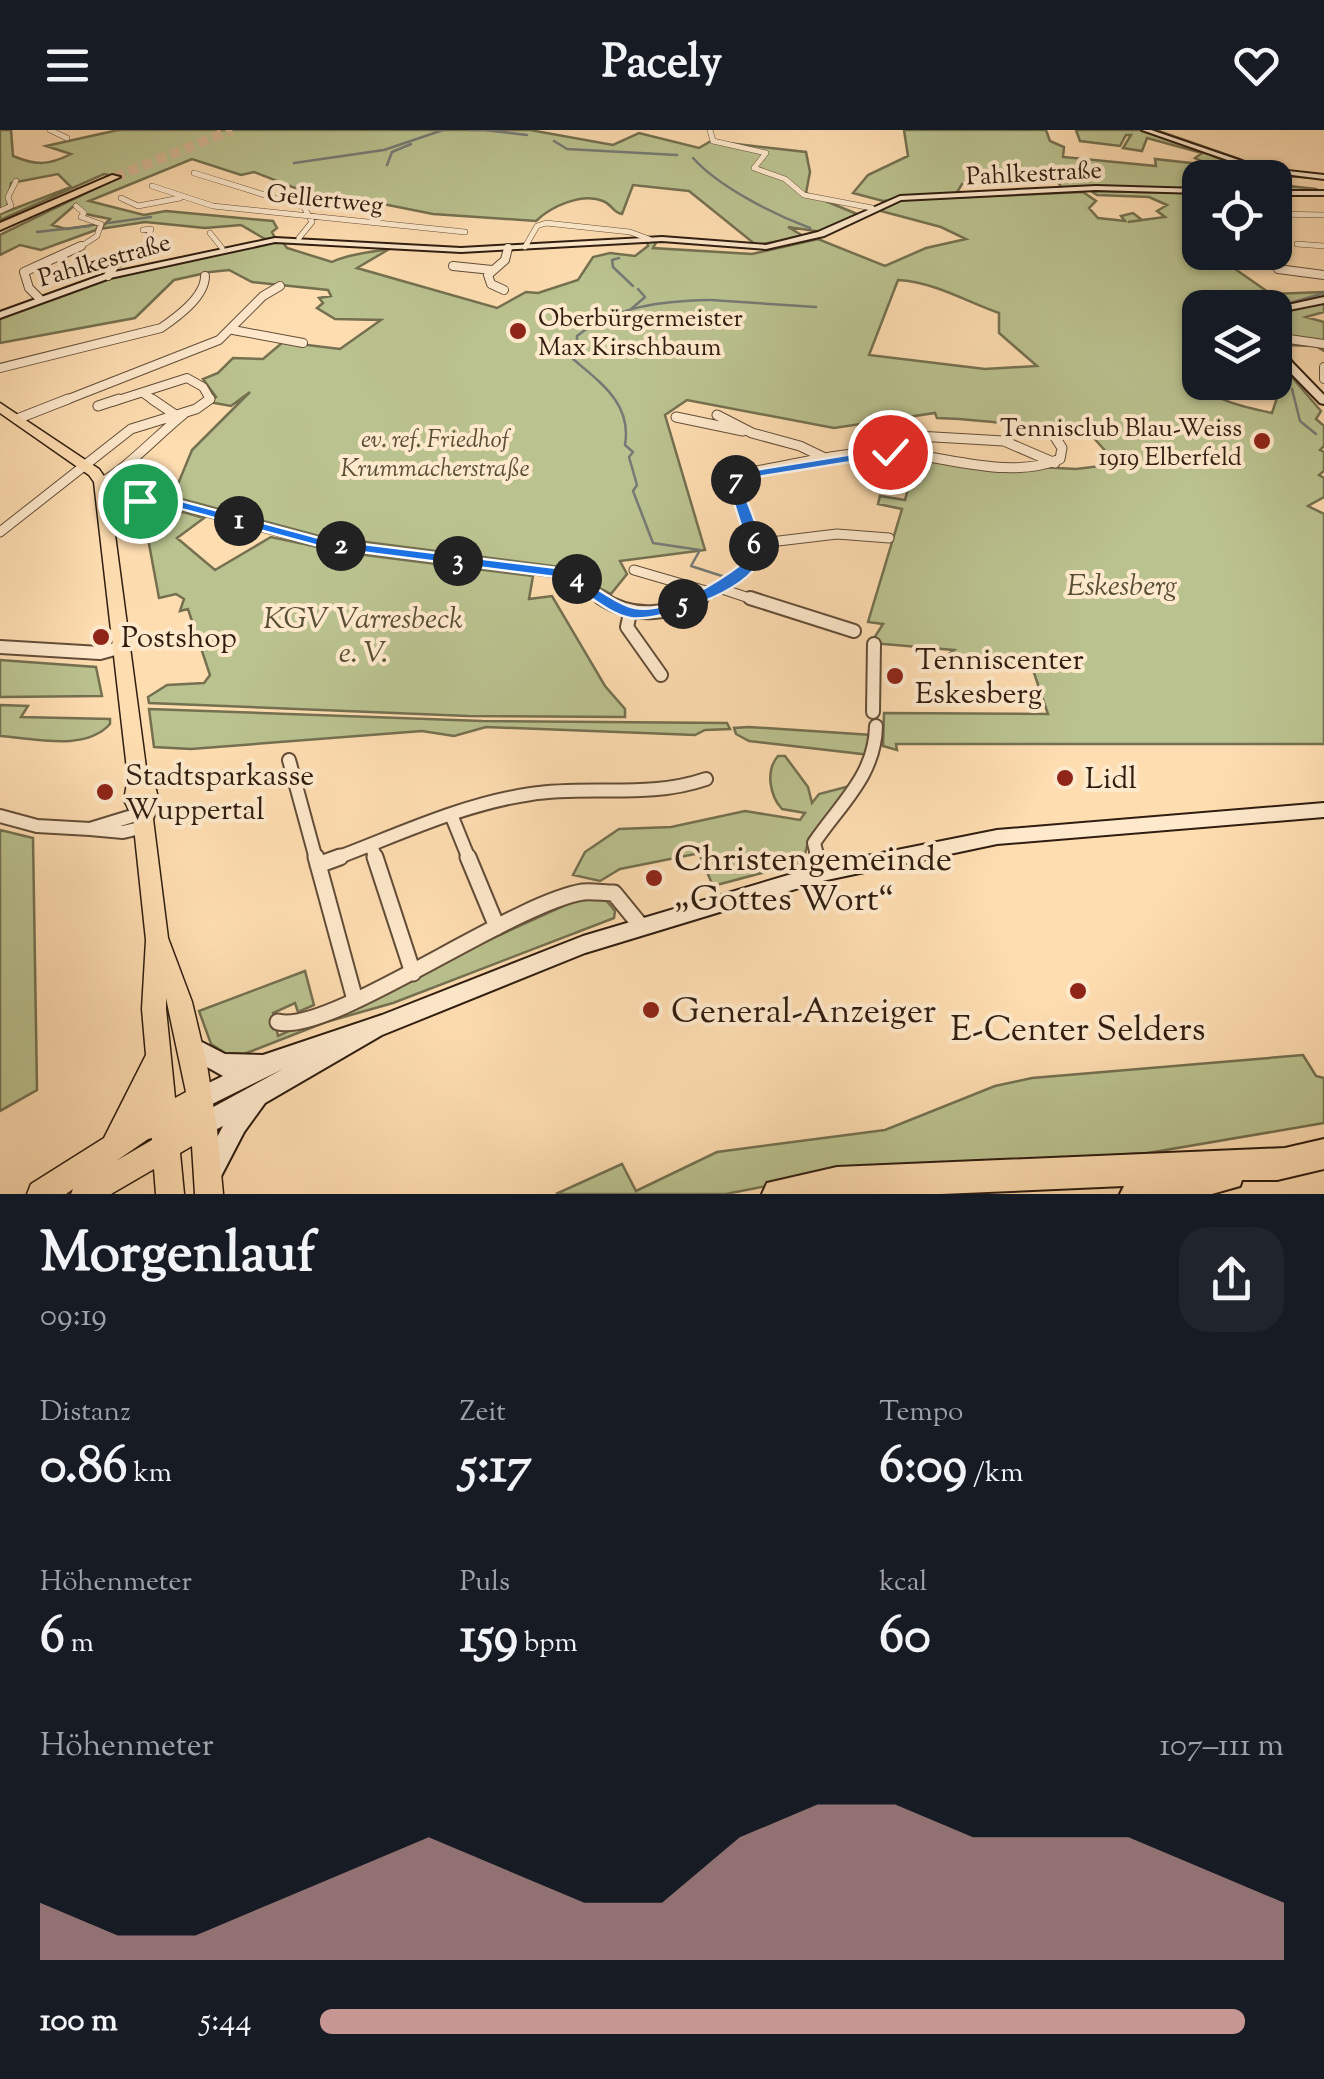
<!DOCTYPE html>
<html lang="de">
<meta charset="utf-8">
<style>
:root{--surface:#171b24;--page:#20242c;--text:#f1f3f6;--muted:#9ea1a6;--accent:#c59692}
body{margin:0;font-family:"Sorts Mill Goudy",serif;background:var(--page);color:var(--text);height:100vh;display:flex;flex-direction:column;font-size:38px;white-space:nowrap}
*{box-sizing:border-box;margin:0}
p{font-size:32px;color:var(--muted)}
.icon{flex:none;width:55px;height:55px;fill:none;stroke:currentColor;stroke-width:2;stroke-linecap:round;stroke-linejoin:round}
.map{position:relative;height:1064px;overflow:hidden}
.panel{display:flex;flex-direction:column;background:var(--surface);flex:1}
.panel>*{flex:none}
.tools{position:absolute;left:1182px;top:30px;display:grid;gap:20px}
.tools a{display:grid;place-items:center;width:110px;height:110px;border-radius:20px;background:var(--surface);box-shadow:0 2px 8px #0004;font-size:50px}
.pin{position:absolute;display:grid;place-items:center;width:85px;height:85px;color:#fff;margin:-42px;border:5px solid #fff;border-radius:50%;box-shadow:0 2px 10px #0007}
.km{position:absolute;width:50px;height:50px;margin:-25px;border-radius:50%;background:#222;color:#fff;font-size:28px;line-height:50px;text-align:center}
.round{display:grid;place-items:center;flex:none;width:105px;height:105px;border-radius:30px;background:var(--page)}
.summary{display:flex;align-items:center;justify-content:space-between;height:170px;padding:0 40px}
h1{font-size:55px;font-weight:700;line-height:75px}
.stats{display:grid;grid-template-columns:repeat(3,1fr);gap:15px;height:170px;padding:10px 40px}
.stats div{display:grid;align-content:center}
.stats b{font-size:50px;font-weight:700}
.stats small{font-size:28px;font-weight:400}
.stats p{font-size:28px}
.chart{height:280px;padding:20px 40px}
.chart p{display:flex;justify-content:space-between}
.chart svg{width:100%;height:180px;margin-top:10px;fill:var(--accent);opacity:.7}
ul{padding:0 40px;list-style:none;font-size:32px}
li{display:grid;grid-template-columns:160px 120px 1fr;align-items:center;height:75px}
li i{height:25px;border-radius:12px;background:var(--accent)}
header{display:flex;justify-content:space-between;align-items:center;height:130px;padding:0 40px;background:var(--surface);font-size:45px;font-weight:700}
.map>svg:first-child{display:block}
.green{fill:#bac28f;stroke:#747050;stroke-width:2.5;fill-rule:evenodd}
.lines{fill:none;stroke-linecap:round;stroke-linejoin:round}
.stream{stroke:#767a75;stroke-width:2.5}
.highway-tunnel{stroke:#d5b791;stroke-width:10;stroke-dasharray:10 5;stroke-linecap:butt}
.street-far4-casing{stroke:#634d38;stroke-width:6}
.street-far3-casing{stroke:#634d38;stroke-width:10}
.street-far2-casing{stroke:#634d38;stroke-width:11}
.street-far1-casing{stroke:#634d38;stroke-width:16}
.street-casing{stroke:#634d38;stroke-width:19}
.secondary-casing{stroke:#2f1d10;stroke-width:4}
.primary-casing{stroke:#2f1d10;stroke-width:3}
.highway-casing{stroke:#2f1d10;stroke-width:4}
.street-far4{stroke:#fee9cc;stroke-width:5}
.street-far3{stroke:#fee9cc;stroke-width:8}
.street-far2{stroke:#fee9cc;stroke-width:9}
.street-far1{stroke:#fee9cc;stroke-width:12}
.street{stroke:#fee9cc;stroke-width:15}
.secondary{fill:#fee9cc;fill-rule:evenodd}
.primary{fill:#feddb1;fill-rule:evenodd}
.highway{fill:#feddb1;fill-rule:evenodd}
.route{fill:#1a73e8;stroke:#fff;stroke-width:2.5}
.poi-dot{fill:#8f2418;stroke:#fee9cc;stroke-width:4}
.labels{text-anchor:middle;stroke-width:8;stroke-linejoin:round;paint-order:stroke}
.far-street-label{font-size:25px;fill:#2f1d10;stroke:#fee9cc}
.far-poi-label{font-size:25px;fill:#2f1d10;stroke:#fee9cc;text-anchor:start}
.far-park-label{font-size:25px;font-style:italic;fill:#594f36;stroke:#fee9cc}
.park-label{font-size:30px;font-style:italic;fill:#594f36;stroke:#fee9cc}
.poi-label{font-size:30px;fill:#2f1d10;stroke:#fee9cc;text-anchor:start}
.near-poi-label{font-size:35px;fill:#2f1d10;stroke:#fee9cc;text-anchor:start}
</style>
<header><svg class="icon" aria-label="menu" viewBox="0 0 24 24"><path d="M4 6h16M4 12h16M4 18h16"/></svg>Pacely<svg class="icon" aria-label="heart" viewBox="0 0 24 24"><path d="M12 20l-8-8c-3-5 5-10 8-4 3-6 11-1 8 4z"/></svg></header>
<div class="map">
<svg width="1324" height="1064" viewBox="0 0 1324 1064">
<rect width="100%" height="100%" fill="#feddb1"/>
<filter id="stains"><feTurbulence type="fractalNoise" baseFrequency=".002" numOctaves="4"/><feColorMatrix values="0 0 0 0 .2 0 0 0 0 .09 0 0 0 0 .02 0 0 0 .5 -.17"/></filter>
<radialGradient id="worn" r=".72"><stop offset=".6" stop-color="#630" stop-opacity="0"/><stop offset="1" stop-color="#630" stop-opacity=".3"/></radialGradient>
<path class="green" d="M 0,0 L 11,0 L 13,26 C 37,36 49,35 71,24 L 46,16 L 118,0 L 530,0 L 613,15 L 639,3 L 699,18 L 711,11 L 806,22 L 810,42 L 806,63 L 857,84 L 822,102 L 788,97 L 805,107 L 756,115 L 689,61 L 633,55 L 622,84 C 612,82 612,74 603,71 C 582,62 550,77 536,91 L 433,84 L 343,66 L 313,65 L 254,42 L 241,45 L 192,29 L 89,71 L 144,85 L 166,81 L 273,91 L 277,98 L 272,102 L 275,108 L 265,109 L 241,95 L 205,98 L 145,92 L 100,99 L 110,89 L 86,84 L 76,74 L 52,95 L 66,99 L 99,94 L 96,100 L 41,120 L 20,115 L 0,125 L 0,105 L 119,47 L 104,44 L 0,90 L 0,84 L 71,57 L 58,44 L 11,53 L 7,78 L 0,80 Z
M 904,0 L 1046,0 L 1050,11 L 1064,17 L 1063,27 L 1156,36 L 1155,29 L 1209,35 L 1195,28 L 1202,23 L 1147,8 L 1142,21 L 1123,18 L 1131,5 L 1126,5 L 1120,16 L 1080,11 L 1076,0 L 1156,0 L 1239,29 L 1243,31 L 1213,26 L 1252,40 L 1318,48 L 1283,46 L 1289,56 L 1316,59 L 1324,65 L 1275,65 L 1275,48 L 1200,48 L 1200,61 L 1062,60 L 1057,49 L 1044,48 L 962,54 L 956,64 L 883,71 L 853,63 L 868,45 L 908,26 Z
M 1091,61 L 1191,63 L 1194,70 L 1200,70 L 1196,73 L 1200,77 L 1200,122 L 1225,132 L 1271,164 L 1324,162 L 1324,182 L 1306,187 L 1324,192 L 1324,221 L 1316,216 L 1281,215 L 1298,239 L 1275,240 L 1275,178 L 1200,178 C 1200,257 1186,265 1272,283 L 1284,246 L 1290,245 L 1321,281 L 1316,289 L 1324,296 L 1324,316 L 1320,320 L 1324,322 L 1324,341 L 1319,345 L 1324,348 L 1324,367 L 1308,376 L 1324,384 L 1324,614 L 896,614 L 897,620 L 883,616 L 884,583 L 1048,584 L 1031,534 L 938,532 L 954,520 L 871,513 L 883,494 L 868,492 L 902,379 L 878,374 L 880,366 L 905,370 L 912,344 L 919,345 L 927,331 L 1076,339 L 1117,334 L 1083,296 C 1039,300 986,289 937,288 L 935,283 L 834,298 L 687,270 L 665,285 L 705,420 L 620,431 L 627,444 L 611,464 L 560,437 L 319,406 L 163,364 L 178,354 L 192,320 L 250,262 L 231,276 L 209,272 L 216,267 L 203,249 L 218,243 L 233,228 L 263,229 L 283,212 L 340,219 L 381,190 L 335,189 L 317,178 L 323,173 L 319,168 L 331,166 L 328,160 L 252,152 L 229,140 L 210,142 L 174,150 L 135,188 L 0,213 L 0,186 C 91,150 185,124 282,111 L 287,118 L 332,132 C 350,123 371,123 391,118 L 357,138 L 497,178 L 526,162 L 538,163 L 578,150 L 593,127 L 610,123 L 635,126 L 648,116 L 647,111 L 657,111 L 653,118 L 752,124 L 818,109 L 885,136 L 926,118 L 966,109 L 941,97 L 877,80 L 902,70 L 1083,62 L 1096,71 L 1089,78 L 1098,88 L 1125,91 L 1121,86 L 1133,83 L 1142,90 L 1128,92 L 1165,87 L 1157,81 L 1167,75 L 1149,67 L 1097,65 ZM 898,150 C 934,152 965,171 999,183 L 999,203 L 1037,236 L 985,239 L 869,225 Z
M 183,382 L 204,388 L 177,408 L 215,440 L 271,407 L 341,422 L 533,446 L 529,469 L 552,466 L 605,556 L 625,579 L 625,587 L 468,586 L 149,573 L 148,567 L 167,555 L 204,553 L 210,545 L 188,479 L 180,481 L 184,469 L 176,464 L 159,468 L 147,403 L 160,399 L 157,392 Z
M 0,530 L 96,537 L 102,566 L 0,567 Z
M 0,575 L 28,576 L 21,587 L 110,589 L 110,594 C 85,622 33,608 0,606 Z
M 149,579 L 482,591 L 727,593 L 730,599 L 705,600 L 695,605 L 486,597 L 454,606 L 422,601 L 191,619 L 154,617 Z
M 749,597 L 872,605 L 871,625 L 749,611 L 736,604 L 734,598 Z
M 778,626 L 785,626 L 808,657 L 812,673 L 819,664 L 850,656 L 809,708 L 803,732 L 713,756 L 701,728 L 714,726 L 710,721 L 620,739 L 600,751 L 573,745 L 585,722 L 619,699 L 671,697 L 745,681 L 800,690 L 805,683 L 782,679 C 770,666 765,641 778,626 Z
M 0,700 L 33,708 L 37,960 L 0,981 Z
M 583,767 L 605,769 L 615,781 L 614,788 L 393,873 L 326,892 L 244,924 L 225,923 L 211,914 L 199,881 L 305,841 L 314,875 L 298,882 L 295,873 L 273,883 L 278,906 Z
M 1303,925 L 1316,946 L 1324,948 L 1324,993 L 1148,1023 L 848,1040 L 726,1064 L 556,1064 L 622,1034 L 636,1061 L 717,1022 L 885,1000 L 995,956 L 1032,948 Z"/>
<g class="lines">
<path class="stream" d="M 470,0 L 482,0
M 484,0 L 527,5
M 554,11 L 567,19 L 677,25
M 693,28 C 719,57 773,84 810,98
M 294,33 L 384,20 L 443,0
M 387,35 L 392,22 L 411,14
M 108,93 L 151,87
M 37,102 L 90,96
M 619,128 L 612,130 L 613,137 L 633,156
M 711,170 L 816,177
M 1273,178 L 1324,163
M 630,180 L 645,167 L 638,159
M 577,213 L 577,206 C 615,176 662,171 709,170
M 573,229 C 601,253 632,274 625,315 L 633,322 L 629,327 L 637,355 L 633,361 L 653,413 L 700,420 L 691,436 L 722,446
M 1275,234 L 1279,239
M 1292,259 L 1300,291 L 1316,304"/>
<path class="highway-tunnel" d="M 115,47 L 232,0"/>
<defs>
<path id="street-far4" d="M 50,0 L 67,8
M 710,0 L 713,11 L 766,23 L 754,38 L 785,49 L 804,65 L 872,78
M 194,43 L 304,77 L 312,92 L 299,108
M 152,56 L 213,76 L 465,102
M 121,68 L 138,76 L 180,68
M 76,76 L 84,83 L 81,87 L 101,94 L 97,106 L 77,119
M 0,81 L 11,76 L 8,67 L 16,51
M 1275,84 L 1324,85
M 143,100 L 151,99 L 144,119
M 210,103 L 222,118
M 1297,114 L 1324,116
M 525,117 L 537,96 L 546,93 L 630,102 L 649,109"/>
<path id="street-far3" d="M 453,136 L 492,140
M 1278,139 L 1324,145
M 108,146 L 115,135 L 147,116
M 504,160 L 491,154 L 488,145 L 505,130 L 508,118
M 39,168 L 29,158 L 24,142 L 81,116
M 233,200 L 303,213
M 1275,207 L 1324,214
M 1324,237 L 1324,249
M 0,238 L 161,198 C 177,187 205,167 205,146
M 143,263 L 156,272
M 61,272 L 219,210 L 263,166 L 280,156
M 112,272 L 187,248 L 203,257 L 210,269 L 206,272"/>
<path id="street-far2" d="M 152,269 L 174,284
M 98,276 L 119,269
M 717,285 L 752,303 L 800,316 L 827,329
M 676,287 L 743,301
M 17,289 L 68,269
M 917,306 L 1004,311 L 1055,333
M 101,352 C 121,344 163,300 185,283
M 104,378 L 166,371 L 322,413 L 557,443 L 605,471
M 0,402 L 131,299 L 196,279 L 210,269
M 754,414 L 837,404 L 889,408
M 634,440 L 713,463
M 722,459 L 758,471
M 697,471 L 748,438 L 754,414 L 735,355 L 745,343 C 787,336 833,324 875,322 C 934,320 1003,353 1060,329 L 1062,318 L 1055,307"/>
<path id="street-far1" d="M 601,468 C 635,490 667,484 702,468
M 750,468 L 854,501
M 630,483 L 627,497 L 661,545
M 0,517 L 100,523 L 122,517
M 873,582 L 874,514
M 289,630 L 316,729
M 139,684 L 90,699 L 123,702 L 144,697
M 0,686 L 37,696 L 90,699
M 452,687 L 469,729
M 371,715 L 376,729
M 334,729 C 398,705 462,674 531,664 C 590,655 648,669 706,649
M 818,729 L 814,713 C 840,674 875,646 876,596"/>
<path id="street" d="M 316,727 L 355,870
M 375,727 L 413,843
M 468,727 L 497,797
M 818,727 L 822,743
M 318,735 L 340,727
M 278,892 C 330,905 512,773 583,762 C 593,761 604,763 614,763 L 641,796"/>
<path id="secondary" d="M 1142,0 L 1151,0 L 1262,38 L 1324,45 L 1324,49 L 1259,41 Z
M 1096,56 L 1200,59 L 1200,63 L 1096,60 L 901,70 L 824,106 L 766,119 L 662,111 L 461,122 L 275,112 L 110,148 L 0,188 L 0,182 L 105,144 L 275,108 L 461,118 L 662,107 L 766,115 L 818,102 L 900,66 Z
M 1275,61 L 1324,61 L 1324,65 L 1275,65 Z
M 1324,167 L 1324,173 L 1289,180 L 1275,189 L 1275,182 L 1283,176 Z
M 1275,204 L 1280,207 L 1287,227 L 1324,265 L 1324,274 L 1320,273 L 1278,230 L 1275,222 Z
M 1324,673 L 1324,687 L 997,714 L 822,751 L 585,823 L 382,905 L 265,973 L 244,1002 L 218,1052 L 210,1056 L 202,1052 L 198,1044 L 223,996 L 203,1006 L 195,1003 L 192,995 L 195,987 L 283,939 L 200,980 L 192,977 L 189,969 L 192,961 L 223,946 L 184,924 L 181,917 L 184,910 L 192,907 L 225,924 L 263,925 L 382,885 L 583,806 L 822,735 L 997,700 Z"/>
<path id="primary" d="M 0,273 L 99,339 L 108,352 L 147,645 C 159,657 161,675 153,689 L 168,808 L 192,872 L 207,935 L 217,999 L 223,1064 L 195,1064 L 192,1016 L 180,1023 L 184,1064 L 156,1064 L 154,1039 L 111,1064 L 71,1064 L 73,1059 L 66,1064 L 27,1064 L 31,1054 L 104,1008 L 146,925 L 142,879 L 146,810 L 133,688 L 124,670 L 128,648 L 94,352 L 89,345 L 0,283 ZM 166,868 L 186,962 L 175,968 L 166,879 ZM 152,1008 L 152,1010 L 116,1031 L 148,1009 Z"/>
<path id="highway" d="M 112,45 L 120,47 L 0,100 L 0,93 Z
M 1324,1009 L 1324,1039 L 1277,1050 L 1242,1050 L 1240,1056 L 1212,1064 L 1120,1064 L 1124,1056 L 941,1064 L 762,1064 L 767,1053 L 837,1037 L 1285,1018 Z"/>
</defs>
<use href="#street-far4" class="street-far4-casing"/>
<use href="#street-far3" class="street-far3-casing"/>
<use href="#street-far2" class="street-far2-casing"/>
<use href="#street-far1" class="street-far1-casing"/>
<use href="#street" class="street-casing"/>
<use href="#secondary" class="secondary-casing"/>
<use href="#primary" class="primary-casing"/>
<use href="#highway" class="highway-casing"/>
<use href="#street-far4" class="street-far4"/>
<use href="#street-far3" class="street-far3"/>
<use href="#street-far2" class="street-far2"/>
<use href="#street-far1" class="street-far1"/>
<use href="#street" class="street"/>
<use href="#secondary" class="secondary"/>
<use href="#primary" class="primary"/>
<use href="#highway" class="highway"/>
</g>
<path class="route" d="M 890,318 L 894,325 L 745,349 L 741,355 C 749,378 765,406 759,430 C 752,460 658,493 630,488 C 604,483 580,456 555,447 L 322,417 L 170,376 L 134,371 L 170,368 L 323,409 L 557,438 C 584,446 614,474 635,478 C 669,484 719,451 744,432 L 747,414 L 728,355 L 736,343 Z"/>
<g class="poi-dot">
<circle cx="518" cy="201" r="10"/>
<circle cx="1262" cy="311" r="10"/>
<circle cx="101" cy="507" r="10"/>
<circle cx="895" cy="546" r="10"/>
<circle cx="1065" cy="648" r="10"/>
<circle cx="105" cy="662" r="10"/>
<circle cx="654" cy="748" r="10"/>
<circle cx="1078" cy="861" r="10"/>
<circle cx="651" cy="880" r="10"/>
</g>
<g class="labels">
<g class="far-street-label">
<text transform="translate(1034 42) rotate(-3)" y="9">Pahlkestraße</text>
<text transform="translate(325 68) rotate(6)" y="9">Gellertweg</text>
<text transform="translate(104 129) rotate(-16)" y="9">Pahlkestraße</text>
</g>
<g class="far-poi-label">
<text x="538" y="196">Oberbürgermeister<tspan x="538" dy="29">Max Kirschbaum</tspan></text>
<text x="1242" y="306" text-anchor="end">Tennisclub Blau-Weiss<tspan x="1242" dy="29">1919 Elberfeld</tspan></text>
</g>
<g class="far-park-label">
<text x="435" y="317">ev. ref. Friedhof<tspan x="435" dy="29">Krummacherstraße</tspan></text>
</g>
<g class="park-label">
<text x="1122" y="465">Eskesberg</text>
<text x="363" y="498">KGV Varresbeck<tspan x="363" dy="34">e. V.</tspan></text>
</g>
<g class="poi-label">
<text x="121" y="517">Postshop</text>
<text x="915" y="539">Tenniscenter<tspan x="915" dy="34">Eskesberg</tspan></text>
<text x="125" y="655">Stadtsparkasse<tspan x="125" dy="34">Wuppertal</tspan></text>
<text x="1085" y="658">Lidl</text>
</g>
<g class="near-poi-label">
<text x="674" y="740">Christengemeinde<tspan x="674" dy="40">„Gottes Wort“</tspan></text>
<text x="671" y="892">General-Anzeiger</text>
<text x="1078" y="910" text-anchor="middle">E-Center Selders</text>
</g>
</g>
<rect width="100%" height="100%" filter="url(#stains)"/>
<rect width="100%" height="100%" fill="url(#worn)"/>
</svg>
<div class="tools">
<a><svg class="icon" aria-label="locate" viewBox="0 0 24 24"><circle cx="12" cy="12" r="6"/><path d="M12 2v4M12 18v4M2 12h4M18 12h4"/></svg></a>
<a><svg class="icon" aria-label="layers" viewBox="0 0 24 24"><path d="M12 4l9 5-9 5-9-5zM3 14l9 5 9-5"/></svg></a>
</div>
<div class="pin" style="left:140px;top:371px;background:#1e9e55"><svg class="icon" aria-label="arrive" viewBox="0 0 24 24"><path d="M6 21V4h12l-3 4 3 4H6"/></svg></div>
<div class="pin" style="left:890px;top:322px;background:#d93025"><svg class="icon" aria-label="check" viewBox="0 0 24 24"><path d="M5 12l5 5 9-10"/></svg></div>
<b class="km" style="left:239px;top:391px">1</b>
<b class="km" style="left:341px;top:416px">2</b>
<b class="km" style="left:458px;top:431px">3</b>
<b class="km" style="left:577px;top:449px">4</b>
<b class="km" style="left:683px;top:474px">5</b>
<b class="km" style="left:754px;top:416px">6</b>
<b class="km" style="left:736px;top:350px">7</b>
</div>
<section class="panel">
<div class="summary"><div><h1>Morgenlauf</h1><p>09:19</p></div><a class="round"><svg class="icon" aria-label="share" viewBox="0 0 24 24"><path d="M12 15V3M7 8l5-5 5 5M5 13v7h14v-7"/></svg></a></div>
<div class="stats">
<div><p>Distanz</p><b>0.86<small> km</small></b></div>
<div><p>Zeit</p><b>5:17</b></div>
<div><p>Tempo</p><b>6:09<small> /km</small></b></div>
</div>
<div class="stats">
<div><p>Höhenmeter</p><b>6<small> m</small></b></div>
<div><p>Puls</p><b>159<small> bpm</small></b></div>
<div><p>kcal</p><b>60</b></div>
</div>
<div class="chart"><p><span>Höhenmeter</span>107–111 m</p>
<svg viewBox="0 0 160 44" preserveAspectRatio="none"><path d="M0 44V30L10 38L20 38L30 30L40 22L50 14L60 22L70 30L80 30L90 14L100 6L110 6L120 14L130 14L140 14L150 22L160 30V44z"/></svg>
</div>
<ul>
<li><b>100 m</b>5:44<i style="width:96%"></i></li>
</ul>
</section>
